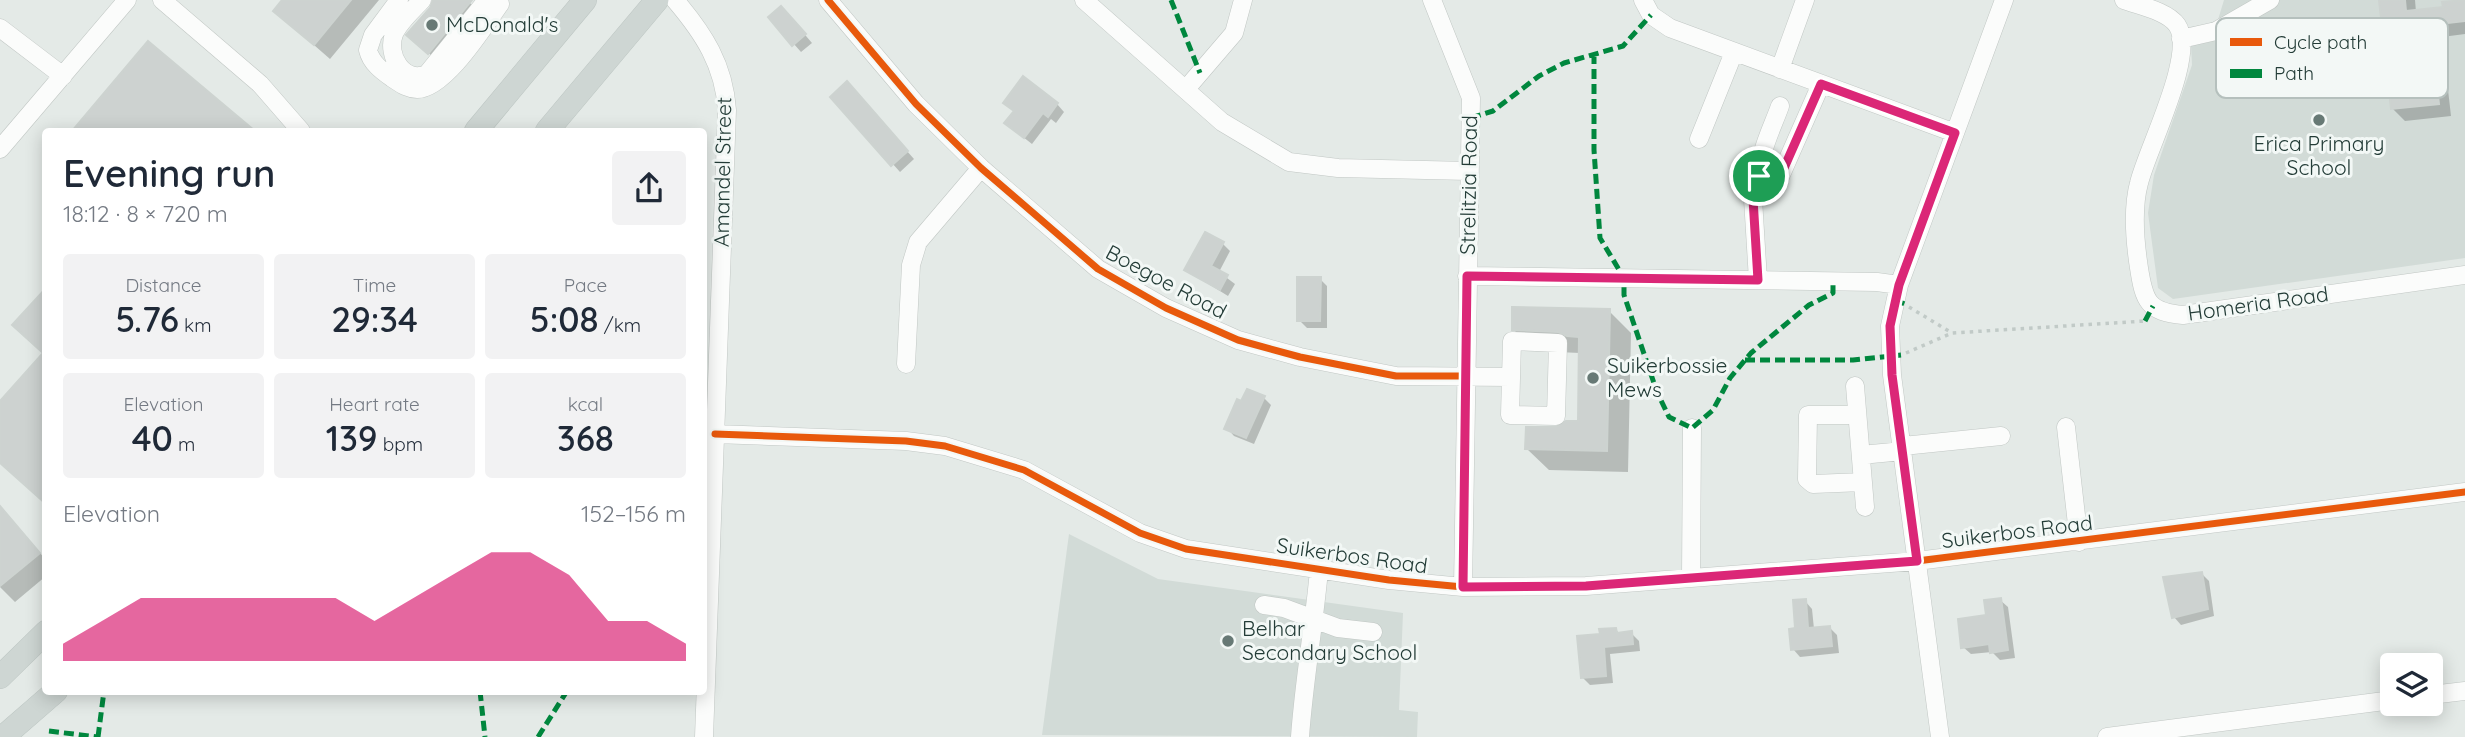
<!DOCTYPE html>
<meta charset="utf-8">
<style>
:root{--surface:#fff;--page:#f2f2f3;--text:#1f2937;--muted:#747a83;--accent:#db2777}
body{margin:0;font-family:Quicksand,sans-serif;background:var(--page);color:var(--text);height:100vh;display:flex;flex-direction:column;font-size:26px;white-space:nowrap}
*{box-sizing:border-box;margin:0}
p{font-size:23px;color:var(--muted)}
.icon{flex:none;width:38px;height:38px;fill:none;stroke:currentColor;stroke-width:2;stroke-linecap:round;stroke-linejoin:round}
.map{position:relative;flex:1;overflow:hidden}
.side{position:absolute;left:42px;top:128px;width:665px;height:567px;display:flex;flex-direction:column;background:var(--surface);border-radius:7px;box-shadow:0 4px 18px #0003}
.side>*{flex:none}
.controls{position:absolute;left:2380px;top:653px;display:grid;gap:14px}
.controls a{display:grid;place-items:center;width:63px;height:63px;border-radius:7px;background:var(--surface);box-shadow:0 4px 18px #0003;font-size:35px}
.pin{position:absolute;display:grid;place-items:center;width:60px;height:60px;color:#fff;margin:-30px;border:4px solid #fff;border-radius:50%;box-shadow:0 2px 7px #0007}
.round{display:grid;place-items:center;flex:none;width:74px;height:74px;border-radius:7px;background:var(--page)}
.head{display:flex;align-items:center;justify-content:space-between;height:119px;padding:0 21px}
h1{font-size:38px;font-weight:600;line-height:52px}
.metrics{display:grid;grid-template-columns:repeat(3,1fr);gap:10px;height:119px;padding:7px 21px}
.metrics div{display:grid;align-content:center;border-radius:7px;background:var(--page);text-align:center}
.metrics b{font-size:35px;font-weight:600}
.metrics small{font-size:19px;font-weight:400}
.metrics p{font-size:19px}
.chart{height:196px;padding:14px 21px}
.chart p{display:flex;justify-content:space-between}
.chart svg{width:100%;height:126px;margin-top:7px;fill:var(--accent);opacity:.7}
.map>svg:first-child{display:block}
.built{fill:#d2dbd7}
.shadow{fill:#0003}
.building{fill:#cdd2d0;stroke:#cdd3d0;stroke-width:2}
.lines{fill:none;stroke-linecap:round;stroke-linejoin:round}
.minor-casing{stroke:#c1c7c4;stroke-width:19}
.major-casing{stroke:#bdc6c3;stroke-width:24}
.path{stroke:#c1cac7;stroke-width:3.5;stroke-dasharray:3.5 5;stroke-linecap:butt}
.minor{stroke:#fbfcfb;stroke-width:18}
.major{stroke:#ced6d3;stroke-width:23}
.quiet{stroke:#00873e;stroke-width:5;stroke-dasharray:10 5;stroke-linecap:butt}
.cycleway-casing{stroke:#f3f8f6;stroke-width:11}
.cycleway{stroke:#e8590c;stroke-width:7}
.route-casing{stroke:#fff;stroke-width:14}
.route{stroke:#db2777;stroke-width:9}
.poi-dot{fill:#677975;stroke:#f3f8f6;stroke-width:2.5}
.labels{text-anchor:middle;stroke-width:6;stroke-linejoin:round;paint-order:stroke}
.poi-label{font-size:21px;fill:#233c37;stroke:#f3f8f6;text-anchor:start}
.street-label{font-size:21px;fill:#233c37;stroke:#f3f8f6}
.key{fill:#f3f8f6;stroke:#b5c0bd;stroke-width:2}
.key-label{font-size:19px;fill:#233c37}
</style>
<div class="map">
<svg width="2465" height="737" viewBox="0 0 2465 737">
<rect width="100%" height="100%" fill="#e4eae7"/>
<path class="built" d="M 2224,0 L 2465,0 L 2465,258 L 2173,299 L 2158,288 L 2148,213 L 2154,175 L 2192,65 L 2190,27 L 2217,23 Z
M 1069,534 L 1158,579 L 1403,613 L 1399,710 L 1418,712 L 1417,737 L 1042,735 Z"/>
<path class="shadow" d="M 284,0 L 379,0 L 330,59 L 275,11 Z
M 433,0 L 467,0 L 473,6 L 432,56 L 409,35 L 432,9 Z
M 2380,0 L 2415,0 L 2416,12 L 2445,8 L 2455,0 L 2465,0 L 2465,34 L 2442,37 L 2451,116 L 2405,121 L 2393,109 Z
M 789,16 L 812,43 L 801,52 L 770,17 Z
M 149,44 L 249,128 L 252,131 L 74,131 Z
M 854,91 L 914,159 L 900,172 L 833,97 Z
M 1005,103 L 1057,104 L 1064,112 L 1056,123 L 1051,119 L 1032,144 L 1014,130 L 1015,112 Z
M 1223,244 L 1230,251 L 1219,272 L 1235,284 L 1228,296 L 1186,270 Z
M 1320,279 L 1327,286 L 1327,328 L 1307,328 L 1299,320 Z
M 1609,311 L 1631,333 L 1628,472 L 1549,470 L 1527,449 L 1557,429 L 1579,422 L 1580,353 L 1535,351 L 1513,329 Z
M 1264,398 L 1271,405 L 1254,444 L 1234,436 L 1227,428 Z
M 0,506 L 46,560 L 46,576 L 15,602 L 0,587 Z
M 2201,573 L 2209,581 L 2214,616 L 2181,625 L 2174,617 Z
M 2000,600 L 2008,607 L 2015,658 L 2000,660 L 1992,652 L 1971,654 L 1963,647 Z
M 1805,601 L 1812,609 L 1814,629 L 1830,628 L 1837,635 L 1839,653 L 1800,657 L 1793,649 Z
M 1616,630 L 1620,634 L 1631,633 L 1639,641 L 1640,651 L 1610,654 L 1613,683 L 1590,685 L 1582,677 L 1602,636 Z"/>
<path class="building" d="M 282,0 L 351,0 L 314,45 L 273,11 Z
M 433,0 L 472,0 L 428,54 L 406,35 L 430,8 Z
M 2379,0 L 2405,0 L 2406,11 L 2443,7 L 2442,2 L 2465,0 L 2465,21 L 2430,25 L 2439,104 L 2391,109 Z
M 781,6 L 806,34 L 792,46 L 768,17 Z
M 148,41 L 255,131 L 72,131 Z
M 1023,76 L 1058,103 L 1048,117 L 1043,113 L 1024,138 L 1004,123 L 1014,111 L 1003,103 Z
M 847,81 L 908,151 L 891,166 L 830,97 Z
M 1205,232 L 1224,242 L 1211,266 L 1228,275 L 1220,290 L 1184,270 Z
M 1297,277 L 1321,277 L 1320,321 L 1297,321 Z
M 46,288 L 46,504 L 0,463 L 0,401 L 43,353 L 12,325 Z
M 1512,307 L 1610,309 L 1607,451 L 1525,449 L 1526,427 L 1556,427 L 1566,421 L 1578,421 L 1579,337 L 1567,336 L 1558,332 L 1512,330 Z
M 1247,389 L 1265,396 L 1246,438 L 1224,429 L 1237,399 L 1241,401 Z
M 0,506 L 40,553 L 0,586 Z
M 2202,572 L 2208,609 L 2172,618 L 2163,577 Z
M 2001,598 L 2008,650 L 1990,653 L 1989,644 L 1961,648 L 1958,619 L 1986,615 L 1984,600 Z
M 1806,599 L 1808,628 L 1830,626 L 1832,646 L 1791,650 L 1789,629 L 1795,628 L 1793,600 Z
M 1616,628 L 1617,633 L 1632,631 L 1633,644 L 1604,647 L 1606,676 L 1581,678 L 1577,636 L 1600,634 L 1599,629 Z"/>
<g class="lines">
<defs>
<path id="minor" d="M 162,0 L 260,84 L 301,131
M 399,0 L 373,35 L 368,50 C 371,63 382,71 392,78 C 400,83 407,89 417,89 C 445,89 484,26 500,4 L 499,0
M 422,0 C 413,10 399,22 394,34 C 386,56 404,84 427,74 L 487,0
M 675,0 C 704,34 724,65 727,110 L 704,737
M 828,0 L 916,104 L 981,168 L 1098,269 L 1166,308 L 1238,340 L 1300,357 L 1396,376 L 1511,377
M 1084,0 L 1222,122 L 1289,162 L 1338,168 L 1469,171
M 1432,0 L 1471,98 L 1463,587
M 1643,0 L 1651,15 L 1670,28 L 1955,133
M 2124,0 C 2140,6 2167,11 2177,25 C 2197,54 2147,149 2139,183 C 2132,209 2135,242 2139,268 C 2144,301 2148,312 2183,315 L 2465,275
M 0,28 L 63,76
M 2181,39 L 2216,31 L 2270,0
M 1780,69 L 1805,0
M 1186,89 L 1234,33 L 1243,0
M 1780,106 C 1772,129 1754,161 1762,185 L 1777,184 L 1821,84
M 1699,139 L 1734,52
M 0,149 L 127,0
M 1467,276 L 1877,282 L 1899,285
M 1758,280 L 1753,199 L 1759,176
M 1512,341 L 1558,343 L 1556,416 L 1510,415 Z
M 906,364 L 911,265 L 918,242 L 981,168
M 1855,386 L 1865,507
M 1857,415 L 1808,415 L 1807,479 L 1813,484 L 1863,482
M 2066,427 L 2079,542
M 715,434 L 906,441 L 945,446 L 1024,470 L 1140,533 L 1186,549 L 1389,580 L 1463,587 L 1586,586 L 1917,561 L 2465,492
M 1903,446 L 2001,436
M 1861,455 L 1903,451
M 1691,578 L 1692,428
M 1264,605 L 1284,608 L 1338,628 L 1373,632
M 2431,695 L 2465,691
M 1300,737 C 1304,680 1314,626 1319,570
M 1940,737 L 1892,375 L 1890,326 L 1899,285 L 2004,0
M 2107,737 L 2392,700"/>
<path id="major" d="M 476,131 L 585,0
M 547,131 L 657,0
M 0,677 L 46,632
M 3,737 L 56,691"/>
</defs>
<use href="#minor" class="minor-casing"/>
<use href="#major" class="major-casing"/>
<path class="path" d="M 1909,307 L 1952,333 L 2145,321
M 1906,353 L 1952,333"/>
<use href="#minor" class="minor"/>
<use href="#major" class="major"/>
<path class="quiet" d="M 1171,0 L 1200,73
M 1594,54 L 1594,150 L 1600,238 L 1624,278 L 1624,295 L 1657,392 L 1669,417 L 1692,428 L 1713,410 L 1730,378 L 1751,353 L 1809,305 L 1833,293 L 1833,281
M 1471,118 L 1493,111 L 1539,76 L 1564,63 L 1623,46 L 1651,15
M 1895,300 L 1905,304
M 2145,321 L 2153,306
M 1745,360 L 1853,360 L 1901,355
M 480,691 L 485,737
M 49,731 L 97,737
M 98,737 L 104,691
M 538,737 L 567,691"/>
<defs>
<path id="cycleway" d="M 828,0 L 916,104 L 981,168 L 1098,269 L 1166,308 L 1238,340 L 1300,357 L 1396,376 L 1464,376
M 715,434 L 906,441 L 945,446 L 1024,470 L 1140,533 L 1186,549 L 1389,580 L 1463,587 L 1586,586 L 1917,561 L 2465,492"/>
</defs>
<use href="#cycleway" class="cycleway-casing"/>
<use href="#cycleway" class="cycleway"/>
</g>
<g class="lines">
<defs>
<path id="route" d="M 1821,84 L 1955,133 L 1899,285 L 1890,326 L 1892,375 L 1917,561 L 1586,586 L 1463,587 L 1467,276 L 1758,280 L 1753,199 L 1759,176 L 1762,185 L 1777,184 Z"/>
</defs>
<use href="#route" class="route-casing"/>
<use href="#route" class="route"/>
</g>
<g class="poi-dot">
<circle cx="432" cy="25" r="7"/>
<circle cx="2319" cy="120" r="7"/>
<circle cx="1593" cy="378" r="7"/>
<circle cx="1228" cy="641" r="7"/>
</g>
<g class="labels">
<g class="poi-label">
<text x="446" y="32">McDonald's</text>
<text x="2319" y="151" text-anchor="middle">Erica Primary<tspan x="2319" dy="24">School</tspan></text>
<text x="1607" y="373">Suikerbossie<tspan x="1607" dy="24">Mews</tspan></text>
<text x="1242" y="636">Belhar<tspan x="1242" dy="24">Secondary School</tspan></text>
</g>
<g class="street-label">
<text transform="translate(723 172) rotate(-89)" y="7">Amandel Street</text>
<text transform="translate(1469 185) rotate(-89)" y="7">Strelitzia Road</text>
<text transform="translate(1166 282) rotate(28)" y="7">Boegoe Road</text>
<text transform="translate(2258 304) rotate(-8)" y="7">Homeria Road</text>
<text transform="translate(2017 532) rotate(-7)" y="7">Suikerbos Road</text>
<text transform="translate(1352 556) rotate(8)" y="7">Suikerbos Road</text>
</g>
</g>
<rect x="2216" y="18" width="232" height="80" rx="10" class="key"/>
<rect x="2230" y="38" width="32" height="8" fill="#e8590c"/>
<rect x="2230" y="69" width="32" height="9" fill="#00873e"/>
<g class="key-label">
<text x="2274" y="49">Cycle path</text>
<text x="2274" y="80">Path</text>
</g>
</svg>
<div class="controls">
<a><svg class="icon" aria-label="layers" viewBox="0 0 24 24"><path d="M12 4l9 5-9 5-9-5zM3 14l9 5 9-5"/></svg></a>
</div>
<div class="pin" style="left:1759px;top:176px;background:#1e9e55"><svg class="icon" aria-label="arrive" viewBox="0 0 24 24"><path d="M6 21V4h12l-3 4 3 4H6"/></svg></div>
<section class="side">
<div class="head"><div><h1>Evening run</h1><p>18:12 · 8 × 720 m</p></div><a class="round"><svg class="icon" aria-label="share" viewBox="0 0 24 24"><path d="M12 15V3M7 8l5-5 5 5M5 13v7h14v-7"/></svg></a></div>
<div class="metrics">
<div><p>Distance</p><b>5.76<small> km</small></b></div>
<div><p>Time</p><b>29:34</b></div>
<div><p>Pace</p><b>5:08<small> /km</small></b></div>
</div>
<div class="metrics">
<div><p>Elevation</p><b>40<small> m</small></b></div>
<div><p>Heart rate</p><b>139<small> bpm</small></b></div>
<div><p>kcal</p><b>368</b></div>
</div>
<div class="chart"><p><span>Elevation</span>152–156 m</p>
<svg viewBox="0 0 160 44" preserveAspectRatio="none"><path d="M0 44V38L10 30L20 22L30 22L40 22L50 22L60 22L70 22L80 30L90 22L100 14L110 6L120 6L130 14L140 30L150 30L160 38V44z"/></svg>
</div>
</section>
</div>
